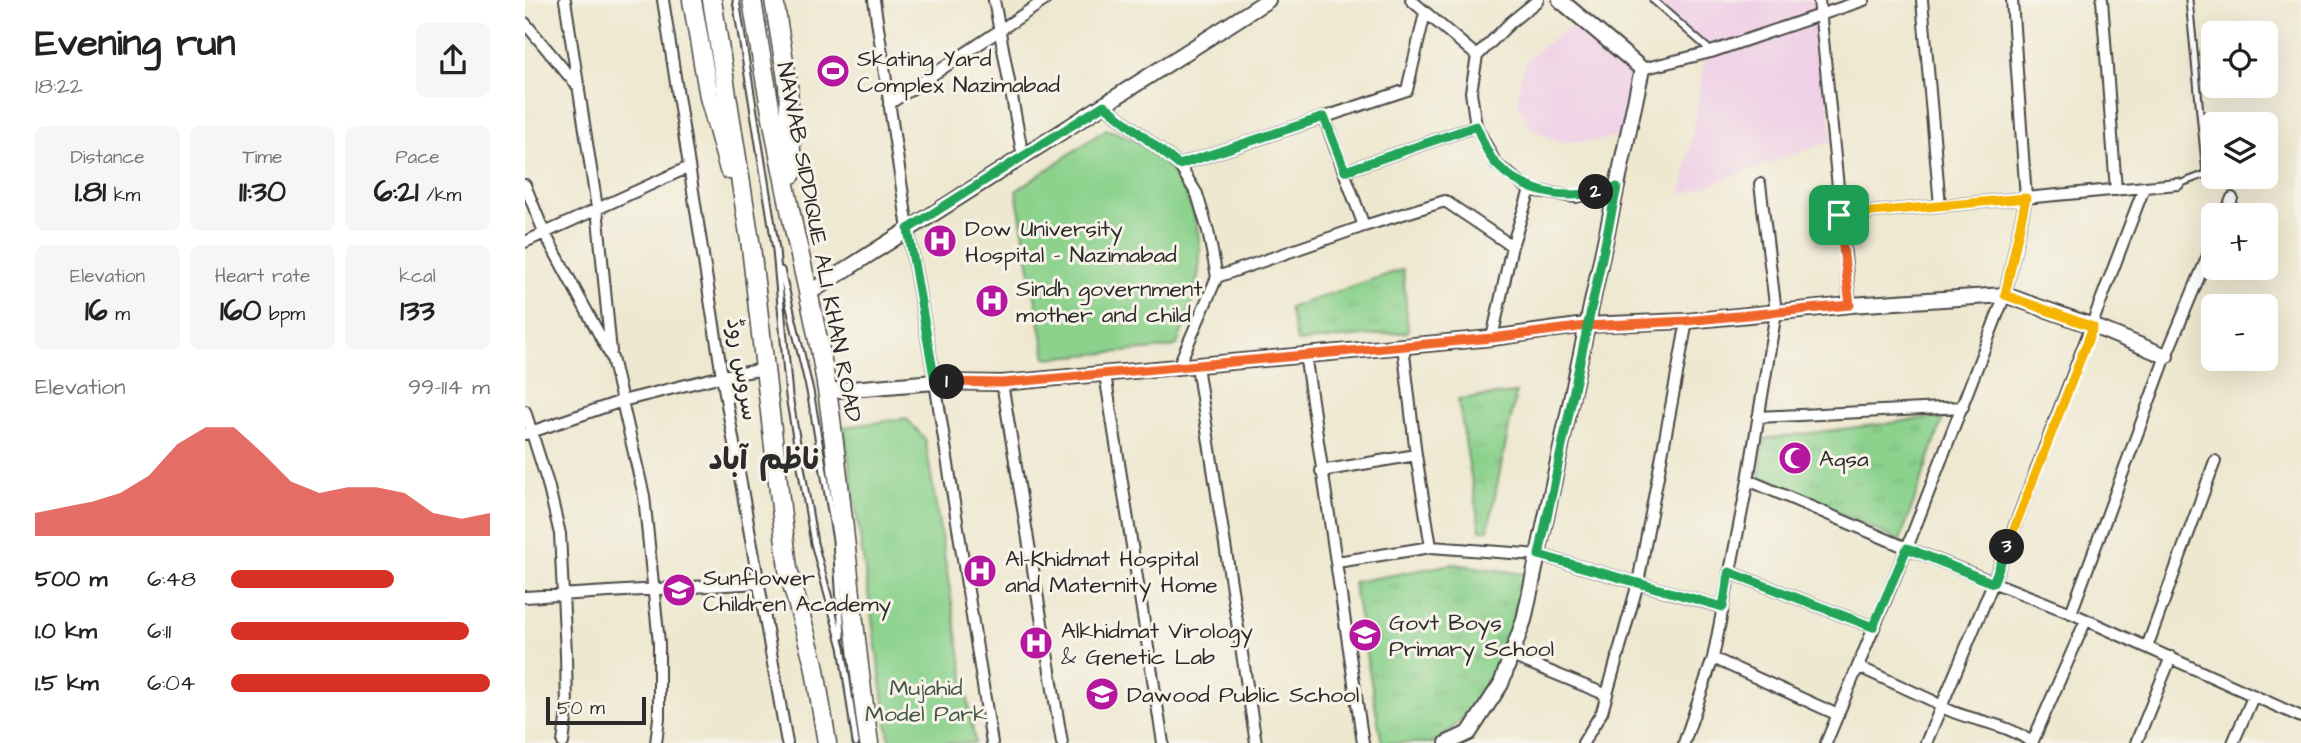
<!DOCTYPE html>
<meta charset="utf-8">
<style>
:root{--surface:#fff;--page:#f6f6f6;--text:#222;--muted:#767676;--accent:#d93025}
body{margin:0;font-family:"Architects Daughter","Playpen Sans Arabic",sans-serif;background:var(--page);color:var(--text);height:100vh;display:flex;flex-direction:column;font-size:26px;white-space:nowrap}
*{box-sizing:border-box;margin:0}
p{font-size:23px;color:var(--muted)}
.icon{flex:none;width:38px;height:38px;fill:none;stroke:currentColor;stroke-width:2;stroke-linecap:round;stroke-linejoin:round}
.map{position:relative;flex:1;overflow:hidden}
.sheet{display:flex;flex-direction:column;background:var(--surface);width:525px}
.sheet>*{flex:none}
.fabs{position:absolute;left:1676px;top:21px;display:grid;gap:14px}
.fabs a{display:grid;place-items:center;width:77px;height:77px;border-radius:10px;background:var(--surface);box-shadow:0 7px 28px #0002;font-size:35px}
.scale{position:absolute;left:21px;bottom:18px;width:100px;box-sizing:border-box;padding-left:7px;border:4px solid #2b2b2b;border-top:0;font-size:19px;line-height:24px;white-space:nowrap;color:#2b2b2b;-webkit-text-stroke:5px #f7f3e8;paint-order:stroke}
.pin{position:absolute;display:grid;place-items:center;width:60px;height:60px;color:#fff;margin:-30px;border-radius:14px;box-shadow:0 4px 10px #0006}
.km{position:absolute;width:35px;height:35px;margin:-18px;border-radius:50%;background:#222;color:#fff;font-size:19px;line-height:35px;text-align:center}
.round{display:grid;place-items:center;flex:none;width:74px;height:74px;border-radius:10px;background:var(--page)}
.headline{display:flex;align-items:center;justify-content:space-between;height:119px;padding:0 35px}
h1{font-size:38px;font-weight:700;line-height:52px}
.stats{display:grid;grid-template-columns:repeat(3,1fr);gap:10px;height:119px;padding:7px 35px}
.stats div{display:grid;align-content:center;border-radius:10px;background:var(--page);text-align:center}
.stats b{font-size:30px;font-weight:700}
.stats small{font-size:19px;font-weight:400}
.stats p{font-size:19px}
.chart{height:196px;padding:14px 35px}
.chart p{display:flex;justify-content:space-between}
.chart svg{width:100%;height:126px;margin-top:7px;fill:var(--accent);opacity:.7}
ul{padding:0 35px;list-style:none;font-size:23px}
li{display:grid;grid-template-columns:112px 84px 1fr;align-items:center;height:52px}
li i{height:18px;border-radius:9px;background:var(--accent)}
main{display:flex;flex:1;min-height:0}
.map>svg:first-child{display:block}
.built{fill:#efd0e6}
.grass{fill:url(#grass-tufts);stroke:#5c7e5c;stroke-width:2}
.park{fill:#8cd28d;stroke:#5c7e5c;stroke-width:2}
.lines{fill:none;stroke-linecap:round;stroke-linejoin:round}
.service-casing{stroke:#484744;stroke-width:9}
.minor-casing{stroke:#484744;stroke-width:14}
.tertiary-casing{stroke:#484744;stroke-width:18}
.primary-casing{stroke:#484744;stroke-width:21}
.service{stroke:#fff;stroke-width:5}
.minor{stroke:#fff;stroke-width:10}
.tertiary{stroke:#fff;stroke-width:14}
.primary{stroke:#fff;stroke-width:18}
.split-1-casing{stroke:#fff;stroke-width:14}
.split-2-casing{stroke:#fff;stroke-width:14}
.split-3-casing{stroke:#fff;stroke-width:14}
.split-4-casing{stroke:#fff;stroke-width:14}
.split-1{stroke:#f0652b;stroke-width:9}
.split-2{stroke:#22a559;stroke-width:9}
.split-3{stroke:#22a559;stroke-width:9}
.split-4{stroke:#f5b400;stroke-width:9}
.labels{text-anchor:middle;stroke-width:6;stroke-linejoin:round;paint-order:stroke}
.poi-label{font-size:23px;fill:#2b2b2b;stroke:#f7f3e8;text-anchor:start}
.street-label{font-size:23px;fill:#2b2b2b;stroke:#f7f3e8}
.park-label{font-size:23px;fill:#435544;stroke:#f7f3e8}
.district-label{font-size:30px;font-weight:bold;fill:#2b2b2b;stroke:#f7f3e8}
</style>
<main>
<section class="sheet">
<div class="headline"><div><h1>Evening run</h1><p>18:22</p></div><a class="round"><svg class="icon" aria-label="share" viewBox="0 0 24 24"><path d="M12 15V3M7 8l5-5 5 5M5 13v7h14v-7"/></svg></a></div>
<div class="stats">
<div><p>Distance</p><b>1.81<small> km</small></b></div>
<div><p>Time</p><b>11:30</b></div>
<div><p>Pace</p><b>6:21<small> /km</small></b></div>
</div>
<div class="stats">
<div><p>Elevation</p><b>16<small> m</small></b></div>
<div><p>Heart rate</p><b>160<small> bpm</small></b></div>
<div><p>kcal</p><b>133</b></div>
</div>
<div class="chart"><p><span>Elevation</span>99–114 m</p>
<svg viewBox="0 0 160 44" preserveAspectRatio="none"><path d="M0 44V36L10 34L20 32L30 29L40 23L50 12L60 6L70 6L80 15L90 25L100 29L110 27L120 27L130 29L140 36L150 38L160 36V44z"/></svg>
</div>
<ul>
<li><b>500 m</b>6:48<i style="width:63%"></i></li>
<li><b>1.0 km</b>6:11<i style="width:92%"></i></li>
<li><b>1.5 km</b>6:04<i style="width:100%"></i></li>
</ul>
</section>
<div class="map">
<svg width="1776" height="743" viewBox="0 0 1776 743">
<defs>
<pattern id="grass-tufts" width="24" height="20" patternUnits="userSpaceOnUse" patternTransform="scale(1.75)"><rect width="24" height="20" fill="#8cd28d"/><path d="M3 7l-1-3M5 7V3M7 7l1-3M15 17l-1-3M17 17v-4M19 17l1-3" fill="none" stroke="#79b47a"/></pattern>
</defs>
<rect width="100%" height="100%" fill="#f7f3e8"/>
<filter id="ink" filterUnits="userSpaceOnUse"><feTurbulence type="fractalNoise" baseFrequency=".0143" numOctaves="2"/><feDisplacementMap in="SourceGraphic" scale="14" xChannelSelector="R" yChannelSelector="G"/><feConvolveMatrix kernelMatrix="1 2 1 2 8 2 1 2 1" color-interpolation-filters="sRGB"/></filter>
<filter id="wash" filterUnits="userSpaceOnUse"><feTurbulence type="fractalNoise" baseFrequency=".00686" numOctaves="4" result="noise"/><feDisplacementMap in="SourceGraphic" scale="28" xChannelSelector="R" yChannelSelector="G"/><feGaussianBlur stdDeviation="1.57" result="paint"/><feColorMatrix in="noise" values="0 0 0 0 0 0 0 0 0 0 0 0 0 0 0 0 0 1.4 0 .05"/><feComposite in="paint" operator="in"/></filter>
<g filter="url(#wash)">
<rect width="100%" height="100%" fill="#eee8d0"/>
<path class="built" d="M 1128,0 L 1294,0 L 1307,141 L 1157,195 L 1181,53 L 1185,52 Z
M 1056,18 L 1117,69 L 1103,133 L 1073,141 L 1037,142 L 1009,131 L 1002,121 L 995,109 L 993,97 L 995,80 L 1004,57 Z"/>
<path class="grass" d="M 878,269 L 883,332 L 772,342 L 764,308 Z
M 991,393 L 963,530 L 955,530 L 933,399 Z
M 1419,416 L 1375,541 L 1234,477 L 1240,439 Z
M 928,564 L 1001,574 L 977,658 L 944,712 L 919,736 L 908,743 L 857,743 L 828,582 Z"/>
<path class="park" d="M 581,129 C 597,135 617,142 630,153 C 656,175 674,216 675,250 C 676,282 663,315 652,345 L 645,348 L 521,358 L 491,191 Z
M 381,418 L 400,439 L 450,743 L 365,743 L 319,427 Z"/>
</g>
<g filter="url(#ink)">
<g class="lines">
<defs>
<path id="service" d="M 211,0 L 251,250 L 264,396 L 289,543 L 317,647
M 1128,0 L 1186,51
M 1654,184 L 1681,174 L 1664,0
M 256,270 L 285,391 L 311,540 L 317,636
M 317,646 L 331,743"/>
<path id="minor" d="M 40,0 L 72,208 L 86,352
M 138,0 L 197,376 L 262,743
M 349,0 L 383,229 L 410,382 L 467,743
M 469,0 L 498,157
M 886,0 L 952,56
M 1013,0 L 986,22 L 952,56 L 946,92 L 951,126 L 971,164 L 1005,190 L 1051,197 L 1092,187
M 1294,0 L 1325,305
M 1397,0 L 1415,206
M 1577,0 L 1591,190
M 0,23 L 54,88
M 1117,69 L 1186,52 L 1339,0
M 364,104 L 520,0
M 579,105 L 654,165 L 672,194 L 683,231 L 692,277 L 653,367
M 799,117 L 839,226
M 654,165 L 882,90 L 900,13
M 820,171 L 951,126
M 0,185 L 19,232 L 87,358 L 119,496 L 134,643 L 134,718 L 131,743
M 1314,215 L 1653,184
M 1700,215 L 1707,198
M 0,242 L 164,167
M 692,277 L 839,226 L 920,201 L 987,246
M 967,338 L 987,246 L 1005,190
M 878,346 L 891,455 L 906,547
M 780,354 L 838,743
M 672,366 L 731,743
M 580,374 L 638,743
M 477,383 L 537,743
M 0,411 L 23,484 L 35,534 L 41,654 L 42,711 L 38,743
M 1233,417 L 1438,407
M 0,434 L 97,401 L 197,376 L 241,369
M 796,471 L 891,455
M 1223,480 L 1382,548 L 1546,613 L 1776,717
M 812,562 L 906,547 L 1014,555 L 1197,607
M 1204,572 L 1348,627
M 0,597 L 234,583
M 1546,613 L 1641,356 L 1689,241
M 1622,647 L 1690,461
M 987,656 L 1082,695
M 1188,658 L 1313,715
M 1334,667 L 1406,700 C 1435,722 1478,719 1507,743
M 1058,743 L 1077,712 L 1113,583 L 1162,321
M 1159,743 L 1188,658 L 1223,480 L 1251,312 L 1235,184
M 1301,743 L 1382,548 L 1480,295 L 1501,198 L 1487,0
M 1401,743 L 1468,583 L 1619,188
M 1507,743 L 1561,620
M 1611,743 L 1646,657
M 1708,743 L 1728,697"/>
<path id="tertiary" d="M 284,293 L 743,0
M 302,391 L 410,382 L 477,383 L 967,338 L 1061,325 L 1162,321 L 1325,305 L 1480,295 L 1568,326 L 1641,356
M 922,743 L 944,733 L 976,684 L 999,620 L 1117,69 L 1035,0"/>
<path id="primary" d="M 167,0 L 184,97 L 204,170
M 187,0 L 226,247 L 263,569 L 289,664 L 302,743
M 227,0 C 239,77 253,153 269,229 C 281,283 294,336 302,390 C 319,507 327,626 344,743
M 249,0 L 263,85 L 267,174"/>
</defs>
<use href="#service" class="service-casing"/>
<use href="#minor" class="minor-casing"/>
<use href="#tertiary" class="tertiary-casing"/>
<use href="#primary" class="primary-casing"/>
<use href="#service" class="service"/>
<use href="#minor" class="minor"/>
<use href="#tertiary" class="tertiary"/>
<use href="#primary" class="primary"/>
</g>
</g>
<g class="lines" filter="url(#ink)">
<defs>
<path id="split-1" d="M 422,382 L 477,383 L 967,338 L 1061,326 L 1161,321 L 1325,305 L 1314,215"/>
<path id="split-2" d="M 422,382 L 410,382 L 383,229 L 579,105 L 654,165 L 799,117 L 820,171 L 951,126 C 957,138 962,155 971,164 C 998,192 1035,200 1071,192"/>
<path id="split-3" d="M 1071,192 L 1092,187 L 1014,555 L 1198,607 L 1204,572 L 1348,627 L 1382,548 L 1468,583 L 1482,547"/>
<path id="split-4" d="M 1314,215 L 1501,198 L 1480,295 L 1568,327 L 1482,547"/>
</defs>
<use href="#split-1" class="split-1-casing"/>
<use href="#split-2" class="split-2-casing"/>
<use href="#split-3" class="split-3-casing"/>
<use href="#split-4" class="split-4-casing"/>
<use href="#split-1" class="split-1"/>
<use href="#split-2" class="split-2"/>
<use href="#split-3" class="split-3"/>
<use href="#split-4" class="split-4"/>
</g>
<defs>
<symbol id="stadium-disc" viewBox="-11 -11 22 22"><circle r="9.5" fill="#b5179e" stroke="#f7f3e8"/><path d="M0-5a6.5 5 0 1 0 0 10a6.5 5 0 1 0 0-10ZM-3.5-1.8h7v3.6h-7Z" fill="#fff"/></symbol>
<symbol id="hospital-disc" viewBox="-11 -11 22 22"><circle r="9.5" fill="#b5179e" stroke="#f7f3e8"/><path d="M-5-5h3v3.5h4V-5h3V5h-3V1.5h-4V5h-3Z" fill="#fff"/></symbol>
<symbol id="mosque-disc" viewBox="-11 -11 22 22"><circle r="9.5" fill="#b5179e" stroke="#f7f3e8"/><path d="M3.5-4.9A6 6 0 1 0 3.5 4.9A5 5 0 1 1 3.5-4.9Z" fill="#fff"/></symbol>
<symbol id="school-disc" viewBox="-11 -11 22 22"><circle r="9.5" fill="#b5179e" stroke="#f7f3e8"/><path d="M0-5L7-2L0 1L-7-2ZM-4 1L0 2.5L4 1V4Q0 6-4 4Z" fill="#fff"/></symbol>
</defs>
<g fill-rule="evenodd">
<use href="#stadium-disc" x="289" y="52" width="38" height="38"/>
<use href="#hospital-disc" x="396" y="222" width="38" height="38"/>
<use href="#hospital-disc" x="448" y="282" width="38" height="38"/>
<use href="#mosque-disc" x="1251" y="439" width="38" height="38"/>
<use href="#hospital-disc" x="436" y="552" width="38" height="38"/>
<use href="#school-disc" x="135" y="571" width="38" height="38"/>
<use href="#school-disc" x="821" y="616" width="38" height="38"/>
<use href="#hospital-disc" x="492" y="624" width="38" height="38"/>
<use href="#school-disc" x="558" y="675" width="38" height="38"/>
</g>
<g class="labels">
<g class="poi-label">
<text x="332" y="66">Skating Yard<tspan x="332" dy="26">Complex Nazimabad</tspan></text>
<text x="440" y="236">Dow University<tspan x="440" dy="26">Hospital - Nazimabad</tspan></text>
<text x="491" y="296">Sindh government<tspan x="491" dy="26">mother and child</tspan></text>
<text x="1294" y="466">Aqsa</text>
<text x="480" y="566">Al-Khidmat Hospital<tspan x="480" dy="26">and Maternity Home</tspan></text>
<text x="178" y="585">Sunflower<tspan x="178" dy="26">Children Academy</tspan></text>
<text x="864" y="630">Govt Boys<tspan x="864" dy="26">Primary School</tspan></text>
<text x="536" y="638">Alkhidmat Virology<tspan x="536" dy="26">&amp; Genetic Lab</tspan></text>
<text x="602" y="702">Dawood Public School</text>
</g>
<g class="street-label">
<text transform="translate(295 242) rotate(79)" y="8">NAWAB SIDDIQUE ALI KHAN ROAD</text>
<text transform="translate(218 369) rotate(81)" y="8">سروس روڈ</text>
</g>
<g class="park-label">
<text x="401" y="695">Mujahid<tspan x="401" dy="26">Model Park</tspan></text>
</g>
<g class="district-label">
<text x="239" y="469">ناظم آباد</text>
</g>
</g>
</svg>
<div class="fabs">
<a><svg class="icon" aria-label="locate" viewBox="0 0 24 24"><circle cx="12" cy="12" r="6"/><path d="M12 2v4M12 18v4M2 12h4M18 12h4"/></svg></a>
<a><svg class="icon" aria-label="layers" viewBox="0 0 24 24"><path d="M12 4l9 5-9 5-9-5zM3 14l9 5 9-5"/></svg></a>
<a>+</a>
<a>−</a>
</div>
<div class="scale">50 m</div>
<div class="pin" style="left:1314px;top:215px;background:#1e9e55"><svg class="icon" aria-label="arrive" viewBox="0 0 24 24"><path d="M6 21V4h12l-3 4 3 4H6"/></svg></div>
<b class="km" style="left:422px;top:382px">1</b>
<b class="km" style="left:1071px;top:192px">2</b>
<b class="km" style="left:1482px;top:547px">3</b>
</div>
</main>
